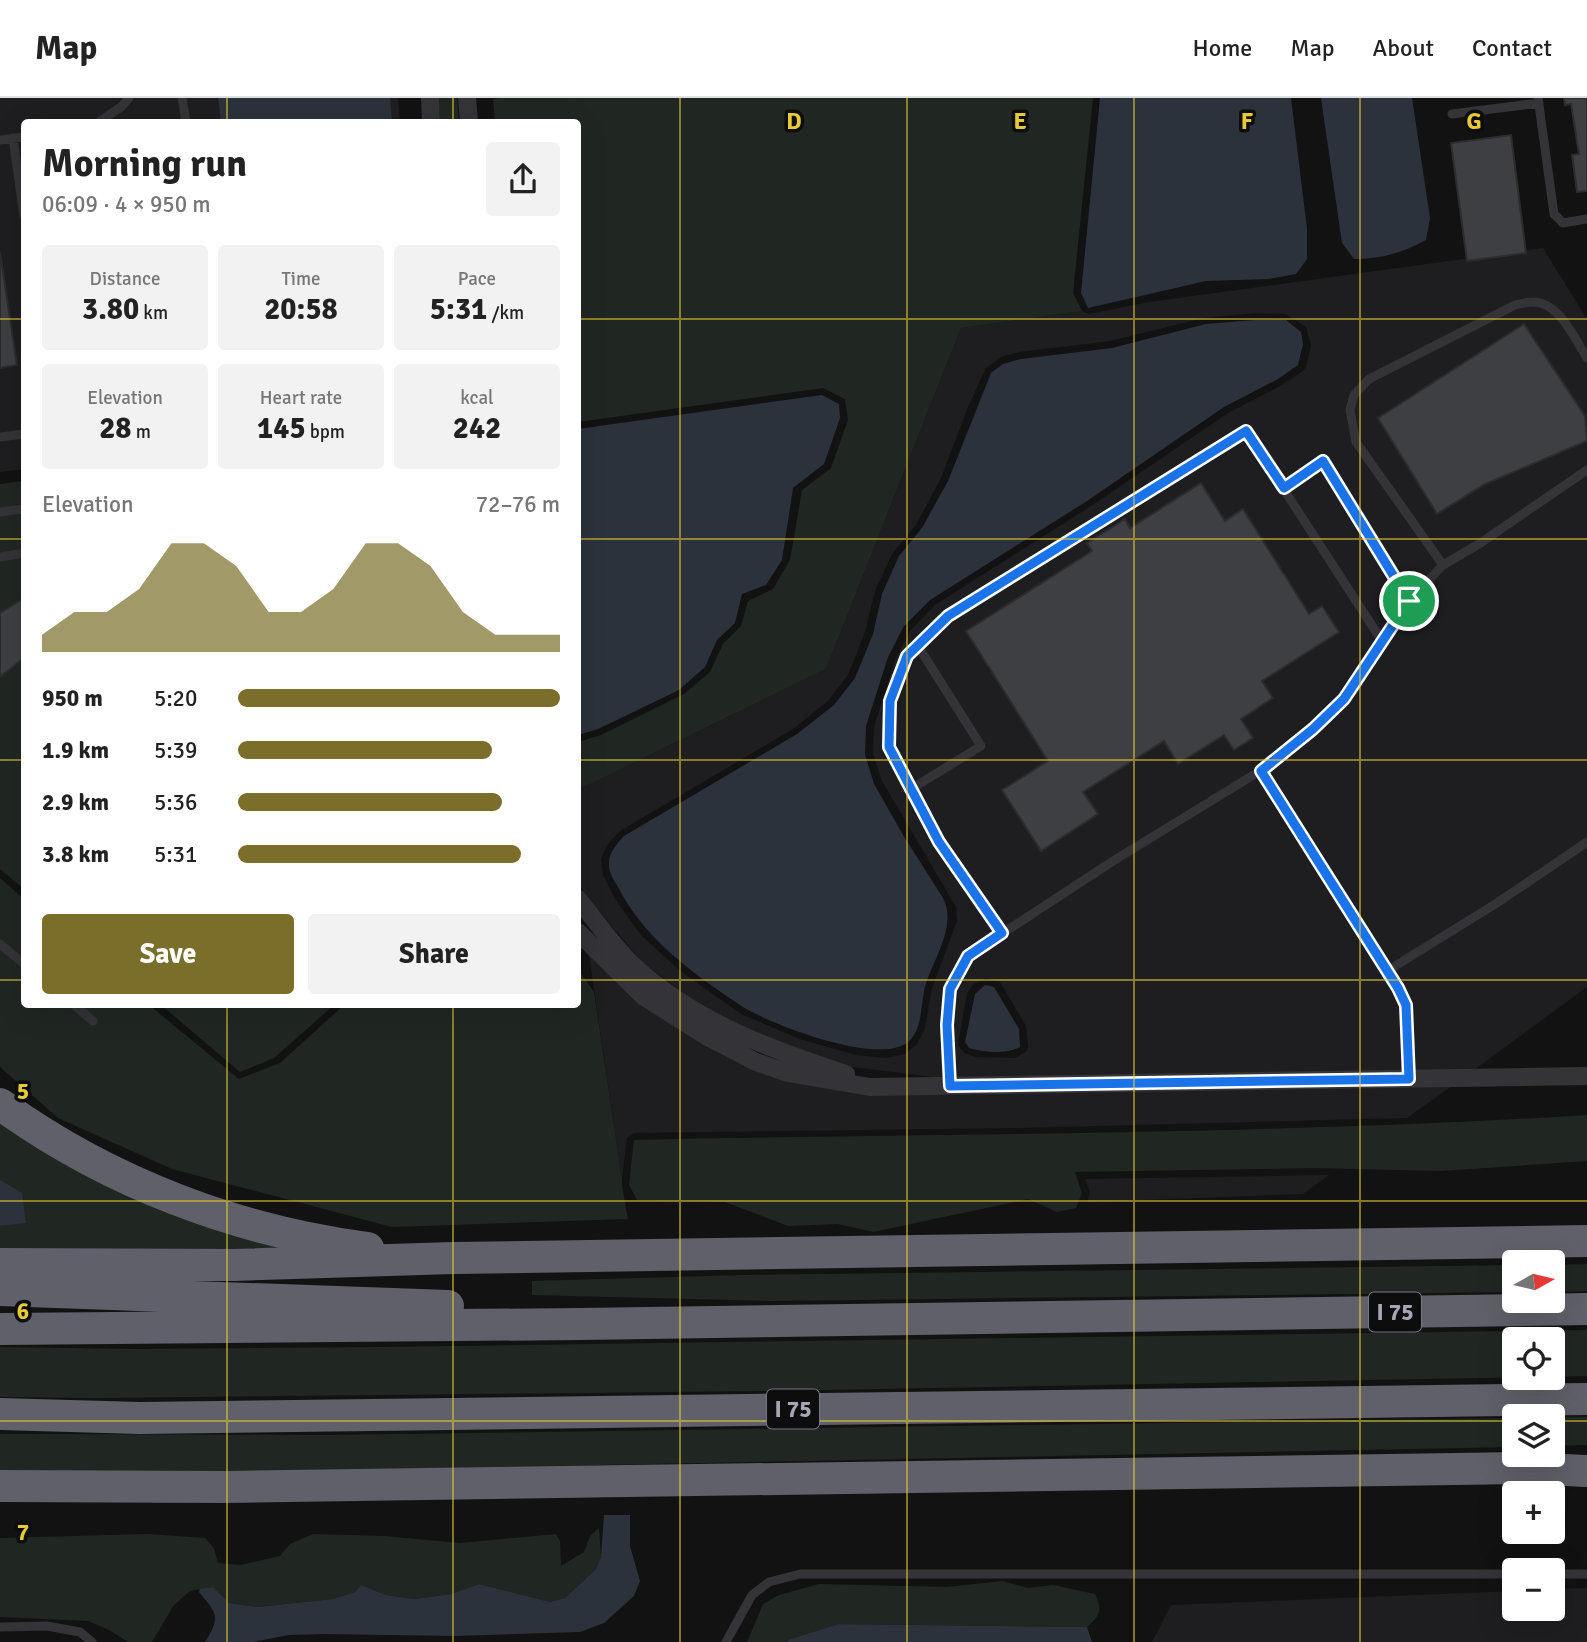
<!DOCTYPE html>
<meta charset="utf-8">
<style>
:root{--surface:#fff;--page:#f2f2f2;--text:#222;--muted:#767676;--line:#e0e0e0;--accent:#7b6e2a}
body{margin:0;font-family:Signika,sans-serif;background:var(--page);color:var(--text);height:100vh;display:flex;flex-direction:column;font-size:26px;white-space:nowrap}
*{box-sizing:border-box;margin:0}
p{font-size:23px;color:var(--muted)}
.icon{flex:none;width:38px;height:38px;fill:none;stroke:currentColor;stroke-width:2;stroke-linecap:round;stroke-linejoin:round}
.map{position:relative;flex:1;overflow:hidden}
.side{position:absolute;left:21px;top:21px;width:560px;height:889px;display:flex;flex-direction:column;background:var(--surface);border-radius:7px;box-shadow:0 7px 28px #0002}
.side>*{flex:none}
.needle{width:46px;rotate:82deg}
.fabs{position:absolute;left:1502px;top:1152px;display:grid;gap:14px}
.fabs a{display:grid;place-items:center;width:63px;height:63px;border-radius:7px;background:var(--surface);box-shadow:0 7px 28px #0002;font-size:35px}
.pin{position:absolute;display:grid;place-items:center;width:60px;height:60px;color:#fff;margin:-30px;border:4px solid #fff;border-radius:50%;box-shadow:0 2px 7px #0007}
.round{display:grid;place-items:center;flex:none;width:74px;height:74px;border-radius:7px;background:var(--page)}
.overview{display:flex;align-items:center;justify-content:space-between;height:119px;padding:0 21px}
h1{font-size:38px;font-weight:700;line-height:52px}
.metrics{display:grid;grid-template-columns:repeat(3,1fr);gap:10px;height:119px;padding:7px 21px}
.metrics div{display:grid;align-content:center;border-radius:7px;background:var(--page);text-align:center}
.metrics b{font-size:30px;font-weight:700}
.metrics small{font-size:19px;font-weight:400}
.metrics p{font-size:19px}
.chart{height:196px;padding:14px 21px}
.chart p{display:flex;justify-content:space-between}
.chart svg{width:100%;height:126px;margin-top:7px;fill:var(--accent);opacity:.7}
.button{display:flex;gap:14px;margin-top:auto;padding:14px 21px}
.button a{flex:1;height:80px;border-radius:7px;background:var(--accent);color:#fff;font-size:28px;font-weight:700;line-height:80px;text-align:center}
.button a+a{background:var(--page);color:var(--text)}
ul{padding:0 21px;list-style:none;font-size:23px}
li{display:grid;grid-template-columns:112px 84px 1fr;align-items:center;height:52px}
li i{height:18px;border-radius:9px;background:var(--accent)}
header{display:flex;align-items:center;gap:42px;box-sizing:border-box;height:98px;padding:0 35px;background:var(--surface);border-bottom:2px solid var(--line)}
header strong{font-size:33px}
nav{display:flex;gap:38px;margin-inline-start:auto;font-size:24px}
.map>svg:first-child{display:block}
.built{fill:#1e1e20;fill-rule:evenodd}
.green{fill:#202722}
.water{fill:#2c323b}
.building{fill:#3e3f43;stroke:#2c2c2f;stroke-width:2}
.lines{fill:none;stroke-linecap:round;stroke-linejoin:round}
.lane{stroke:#333338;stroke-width:9}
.street{stroke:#333338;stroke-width:18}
.highway{stroke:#5f6069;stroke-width:32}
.route-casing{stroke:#fff;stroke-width:14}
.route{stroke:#1a73e8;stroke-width:9}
.grid{fill:none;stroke:#e8ca34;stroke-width:2;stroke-opacity:0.55}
.labels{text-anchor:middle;stroke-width:7;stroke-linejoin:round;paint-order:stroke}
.shield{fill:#0d0d0e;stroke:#777882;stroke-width:2}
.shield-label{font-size:23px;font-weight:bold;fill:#a4a6b3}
.grid-label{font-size:23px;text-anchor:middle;font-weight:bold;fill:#e8ca34;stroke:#0d0d0e;stroke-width:7;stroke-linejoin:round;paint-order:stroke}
</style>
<header>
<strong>Map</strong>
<nav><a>Home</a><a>Map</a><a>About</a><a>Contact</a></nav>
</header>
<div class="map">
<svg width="1587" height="1544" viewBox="0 0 1587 1544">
<rect width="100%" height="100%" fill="#121213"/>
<path class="built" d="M 0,0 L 398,0 L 400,24 L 24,24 L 24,371 L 0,374 Z
M 1543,150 L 1587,221 L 1587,889 L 1474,972 L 942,980 L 852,969 L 792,950 L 731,923 L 688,898 L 642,864 L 583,794 L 578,783 L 578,692 L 826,571 L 961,230 L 1082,213 L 1089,216 L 1149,204 ZM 1256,215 L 1286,216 L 1306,229 L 1311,247 L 1306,269 L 1303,273 L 1282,287 L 1228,315 L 1091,408 L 935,507 L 911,532 L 895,562 L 874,629 L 873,656 L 882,683 L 956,809 L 957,823 L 932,890 L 925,930 L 917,946 L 905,956 L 886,960 L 856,957 L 800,941 L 741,916 L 679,872 L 641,837 L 615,801 L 603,777 L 601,761 L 607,747 L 620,733 L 793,631 L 828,603 L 848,577 L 865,534 L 875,493 L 892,456 L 916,427 L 941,380 L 968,309 L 986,270 L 1001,259 L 1019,254 L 1110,243 L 1204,220 ZM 986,880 L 1000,884 L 1026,928 L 1028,949 L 1027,953 L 1015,960 L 976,959 L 964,955 L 958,947 L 967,895 L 974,886 Z
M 589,857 L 637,905 L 701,945 L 753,972 L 786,983 L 1452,988 L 1407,1020 L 1019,1030 L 634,1035 L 627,1040 L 622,1081 Z
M 1329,1077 L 1303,1096 L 1087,1104 L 1090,1094 L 1085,1081 Z
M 1587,1490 L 1587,1544 L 1152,1544 L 1171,1507 L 1514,1493 L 1514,1510 L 1552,1510 L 1552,1491 Z"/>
<path class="green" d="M 439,0 L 457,0 L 459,24 L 440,24 Z
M 500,0 L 1093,0 L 1073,195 L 1082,213 L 961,230 L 826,571 L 578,692 L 578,644 L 601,637 L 684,596 L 710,574 L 723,546 L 741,528 L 748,503 L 773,491 L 790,462 L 802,392 L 831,370 L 848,322 L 845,301 L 823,290 L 578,324 L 578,24 L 495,24 L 493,1 Z
M 24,383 L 24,551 L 0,570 L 0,386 Z
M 24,560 L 24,791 L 0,771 L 0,579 Z
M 0,780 L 24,801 L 24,906 L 149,907 L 239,981 L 280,965 L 344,907 L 578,906 L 578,871 L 594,894 L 622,1081 L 622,1088 L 628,1121 L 392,1129 L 172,1071 L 58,1020 L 0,969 Z
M 161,907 L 334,907 L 274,960 L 240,974 Z
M 0,1015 L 317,1149 L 0,1157 L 0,1128 L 26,1124 L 21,1096 L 0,1082 Z
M 1587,1017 L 1587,1063 L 1440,1073 L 1315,1070 L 1075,1074 L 1082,1095 L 1076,1110 L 1057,1114 L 1028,1101 L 873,1134 L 838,1126 L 788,1128 L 725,1104 L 637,1102 L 629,1087 L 634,1042 C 952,1035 1270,1037 1587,1017 Z
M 1587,1166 L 1587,1193 L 1552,1194 L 1552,1167 Z
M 1514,1167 L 1514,1194 L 772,1203 L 532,1197 L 532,1183 L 742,1177 Z
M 1587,1232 L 1587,1278 L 1552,1279 L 1552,1241 L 1514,1241 L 1514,1279 L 1536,1279 L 766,1293 L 96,1300 L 0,1299 L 0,1249 L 137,1251 L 380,1249 Z
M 1552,1319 L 1587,1319 L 1587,1347 L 1552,1348 Z
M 1514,1320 L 1514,1349 L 236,1374 L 0,1373 L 0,1336 L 329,1337 Z
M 599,1430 L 601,1459 L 596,1471 L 565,1500 L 550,1504 L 479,1486 L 451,1496 L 414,1501 L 386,1497 L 361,1487 L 355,1494 L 333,1501 L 258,1509 L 229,1505 L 213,1489 L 190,1493 L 174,1507 L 152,1544 L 128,1544 L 109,1532 L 88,1523 L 0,1519 L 0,1440 L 148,1436 L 205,1440 L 214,1450 L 218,1465 L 241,1467 L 280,1458 L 290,1446 L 313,1436 L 384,1438 L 460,1445 L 556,1436 L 560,1443 L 561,1468 L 584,1454 L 590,1438 Z
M 1002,1483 L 1028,1490 L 1053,1487 L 1095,1496 C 1103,1511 1100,1518 1087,1529 L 839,1526 L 790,1541 L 787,1544 L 747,1544 L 763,1506 L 779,1497 L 819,1486 L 947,1489 Z"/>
<path class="water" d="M 218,0 L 390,0 L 392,24 L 221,24 Z
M 1100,0 L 1291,0 L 1307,131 L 1307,161 L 1296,176 L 1268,181 L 1206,183 L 1088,210 L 1081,195 Z
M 1321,0 L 1412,0 L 1430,120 L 1426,142 C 1402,155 1381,161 1354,161 L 1342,145 Z
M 1255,222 L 1286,222 L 1301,234 L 1303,246 L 1298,267 L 1278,281 L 1224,309 L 1087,403 L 930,502 L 904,528 L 888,559 L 866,628 L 865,657 L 874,686 L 903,737 L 943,800 C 957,826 935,859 926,885 C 920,903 924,931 908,944 C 880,968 772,927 743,909 C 696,878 644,841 618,789 C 614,782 608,774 609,765 C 609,754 617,746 624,738 L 797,636 L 834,607 L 855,580 L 873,536 L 882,496 L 899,458 L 922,430 L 948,383 L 991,275 L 1003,266 L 1021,261 L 1112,250 L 1206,226 Z
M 822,297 L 839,306 L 840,320 L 824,366 L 793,390 L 782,462 L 766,487 L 742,496 L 735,525 L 717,542 L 705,569 L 679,592 L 598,631 L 578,637 L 578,331 Z
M 985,887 L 994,889 L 1019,931 L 1020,949 C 1007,957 983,954 969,950 L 965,944 L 975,896 Z
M 0,1082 L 22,1095 L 26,1125 L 0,1128 Z
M 604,1417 L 630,1417 L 630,1448 L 640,1483 L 634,1498 L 604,1525 L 580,1534 L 455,1538 L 323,1536 L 289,1537 L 253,1544 L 205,1544 C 221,1518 217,1516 199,1494 L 200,1491 L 213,1489 L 229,1505 L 258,1509 L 333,1501 L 355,1494 L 361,1487 L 386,1497 L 414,1501 L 451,1496 L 479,1486 L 550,1504 L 565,1500 L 596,1471 L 601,1459 Z
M 839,1526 L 1087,1529 L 1092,1544 L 787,1544 L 790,1541 Z"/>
<path class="building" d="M 1564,0 L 1587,0 L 1587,93 L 1577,94 L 1572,57 L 1579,56 L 1571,6 L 1565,7 Z
M 1511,37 L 1526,155 L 1467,163 L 1451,45 Z
M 0,154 L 17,267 L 0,270 Z
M 1524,226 L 1585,318 L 1587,343 L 1485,386 L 1437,416 L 1378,320 Z
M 1201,385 L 1225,423 L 1243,411 L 1309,516 L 1322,508 L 1339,534 L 1262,583 L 1273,600 L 1241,621 L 1253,640 L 1234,652 L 1224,637 L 1178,666 L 1164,643 L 1083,694 L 1098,716 L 1041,753 L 1002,692 L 1048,663 L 966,533 L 1092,453 L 1087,445 L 1125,421 L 1130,430 Z
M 24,500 L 24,560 L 0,579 L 0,515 Z"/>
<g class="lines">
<path class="lane" d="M 182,0 L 186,24
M 1538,0 L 1554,116 L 1563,125 L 1587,121
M 1452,16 L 1539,5
M 99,24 L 121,9 L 129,0
M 13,40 L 24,119
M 0,42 L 24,39
M 0,339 L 24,336
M 1284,390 L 1323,363 L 1409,503
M 0,414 L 24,411
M 0,459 L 24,455
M 1443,467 L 1356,344 L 1350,312 L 1354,297 L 1369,281 L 1515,207 C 1521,206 1527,204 1532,204 C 1559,203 1575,241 1587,260
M 1260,673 L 1398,890 L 1406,907 L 1409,981
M 911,691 L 981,648 L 918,548
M 1002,835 L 939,744 L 889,649 L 890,603 L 907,558 L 948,518 L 1246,333 L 1382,543
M 0,846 L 24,866
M 1387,873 L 1497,805 L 1587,744
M 73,906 L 93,923
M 950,988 L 947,927 L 950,891 L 968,858 L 1113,763 L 1260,673 L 1313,631 L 1344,601 L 1409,503 L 1443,467 L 1479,446 L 1587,372
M 1552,1476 L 1587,1476
M 0,1529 L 47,1528 L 80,1534 L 92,1544
M 726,1544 L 752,1497 L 769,1484 L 800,1476 L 1514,1476"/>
<path class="street" d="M 430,0 L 431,24
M 467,0 L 469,24
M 578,801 C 597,824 615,851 637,871 C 697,924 771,952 846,976
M 578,834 L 644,899 L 706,938 L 756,964 L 788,975 L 870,989 L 1587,978"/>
<path class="highway" d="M 0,1006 C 108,1084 236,1133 368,1150
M 0,1166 L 234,1167 L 453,1160 L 1587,1143
M 0,1192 L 448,1208
M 0,1231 L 581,1226 L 1587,1211
M 0,1316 L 140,1320 L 1587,1301
M 0,1388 L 226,1389 L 1522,1370 L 1587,1373"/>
</g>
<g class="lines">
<defs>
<path id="route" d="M 1246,333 L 1284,390 L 1323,363 L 1409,503 L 1344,601 L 1313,631 L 1261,673 L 1398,890 L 1406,907 L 1409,981 L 950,988 L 947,927 L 950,891 L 968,858 L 1002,835 L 939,744 L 889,649 L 890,603 L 907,558 L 948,518 Z"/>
</defs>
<use href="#route" class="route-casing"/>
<use href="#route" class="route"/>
</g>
<path class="grid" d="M 227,0 L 227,24M 453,0 L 453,24M 680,0 L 680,1544M 907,0 L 907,1544M 1134,0 L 1134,1544M 1360,0 L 1360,1544M 0,221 L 24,221M 578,221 L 1587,221M 0,441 L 24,441M 578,441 L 1587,441M 0,662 L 24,662M 578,662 L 1587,662M 0,882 L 24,882M 578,882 L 1587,882M 227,906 L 227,1544M 453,906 L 453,1544M 0,1103 L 1587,1103M 0,1323 L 1514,1323M 1552,1323 L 1587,1323"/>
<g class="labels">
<g class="shield">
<rect x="1369" y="1194.5" width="52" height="39" rx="5"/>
<rect x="767" y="1291.5" width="52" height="39" rx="5"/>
</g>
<g class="shield-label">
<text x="1395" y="1222">I 75</text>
<text x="793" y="1319">I 75</text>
</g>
</g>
<g class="grid-label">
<text x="794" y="31">D</text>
<text x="1020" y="31">E</text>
<text x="1247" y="31">F</text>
<text x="1474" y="31">G</text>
<text x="23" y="1001">5</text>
<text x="23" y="1221">6</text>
<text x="23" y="1442">7</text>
</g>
</svg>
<div class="fabs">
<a><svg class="needle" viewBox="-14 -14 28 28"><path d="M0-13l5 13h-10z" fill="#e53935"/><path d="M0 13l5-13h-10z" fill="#767676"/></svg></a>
<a><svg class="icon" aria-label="locate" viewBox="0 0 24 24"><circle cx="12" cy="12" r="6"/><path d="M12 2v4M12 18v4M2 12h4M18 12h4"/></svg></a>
<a><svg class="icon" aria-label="layers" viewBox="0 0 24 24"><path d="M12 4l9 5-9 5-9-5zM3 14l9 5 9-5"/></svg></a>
<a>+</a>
<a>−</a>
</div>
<div class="pin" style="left:1409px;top:503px;background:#1e9e55"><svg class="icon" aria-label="arrive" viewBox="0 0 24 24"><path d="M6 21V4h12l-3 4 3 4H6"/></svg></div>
<section class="side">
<div class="overview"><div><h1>Morning run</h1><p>06:09 · 4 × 950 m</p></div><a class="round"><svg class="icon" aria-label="share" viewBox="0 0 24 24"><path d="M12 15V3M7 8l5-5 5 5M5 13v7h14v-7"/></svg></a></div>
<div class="metrics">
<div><p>Distance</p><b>3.80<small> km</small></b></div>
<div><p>Time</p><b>20:58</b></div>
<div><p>Pace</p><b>5:31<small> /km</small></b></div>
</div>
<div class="metrics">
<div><p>Elevation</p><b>28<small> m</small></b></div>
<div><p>Heart rate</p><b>145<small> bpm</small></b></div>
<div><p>kcal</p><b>242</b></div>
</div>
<div class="chart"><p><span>Elevation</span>72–76 m</p>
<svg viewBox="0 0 160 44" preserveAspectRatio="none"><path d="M0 44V38L10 30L20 30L30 22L40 6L50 6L60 14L70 30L80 30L90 22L100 6L110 6L120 14L130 30L140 38L150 38L160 38V44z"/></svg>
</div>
<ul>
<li><b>950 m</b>5:20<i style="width:100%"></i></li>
<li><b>1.9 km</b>5:39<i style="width:79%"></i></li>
<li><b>2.9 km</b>5:36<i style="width:82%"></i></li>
<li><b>3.8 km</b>5:31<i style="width:88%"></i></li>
</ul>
<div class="button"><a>Save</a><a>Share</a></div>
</section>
</div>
